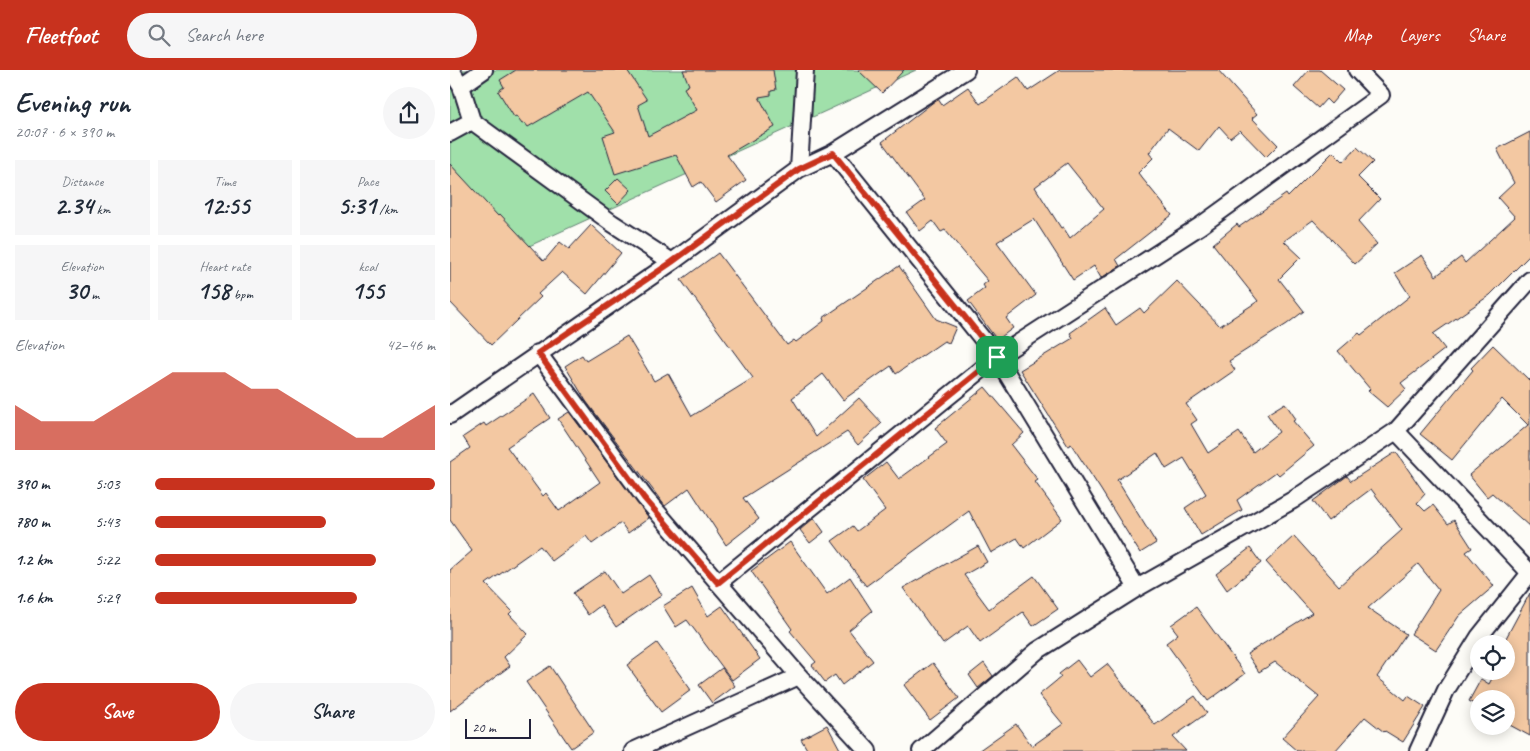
<!DOCTYPE html>
<meta charset="utf-8">
<style>
:root{--surface:#fff;--page:#f6f6f7;--text:#1f2937;--muted:#747a83;--accent:#c8321e}
body{margin:0;font-family:Caveat,sans-serif;background:var(--page);color:var(--text);height:100vh;display:flex;flex-direction:column;font-size:19px;white-space:nowrap}
*{box-sizing:border-box;margin:0}
p{font-size:16px;color:var(--muted)}
.icon{flex:none;width:28px;height:28px;fill:none;stroke:currentColor;stroke-width:2;stroke-linecap:round;stroke-linejoin:round}
.map{position:relative;flex:1;overflow:hidden}
.sheet{display:flex;flex-direction:column;background:var(--surface);width:450px}
.sheet>*{flex:none}
.fabs{position:absolute;left:1020px;top:565px;display:grid;gap:10px}
.fabs a{display:grid;place-items:center;width:45px;height:45px;border-radius:50%;background:var(--surface);box-shadow:0 2px 12px #0003;font-size:25px}
.scale{position:absolute;left:15px;bottom:12px;width:66px;box-sizing:border-box;padding-left:5px;border:2px solid #22223b;border-top:0;font-size:14px;line-height:18px;white-space:nowrap;color:#22223b;-webkit-text-stroke:4px #fdfcf7;paint-order:stroke}
.pin{position:absolute;display:grid;place-items:center;width:42px;height:42px;color:#fff;margin:-21px;border-radius:10px;box-shadow:0 2px 8px #0006}
.round{display:grid;place-items:center;flex:none;width:52px;height:52px;border-radius:26px;background:var(--page)}
.head{display:flex;align-items:center;justify-content:space-between;height:85px;padding:0 15px}
h1{font-size:28px;font-weight:700;line-height:38px}
.figures{display:grid;grid-template-columns:repeat(3,1fr);gap:8px;height:85px;padding:5px 15px}
.figures div{display:grid;align-content:center;border-radius:0px;background:var(--page);text-align:center}
.figures b{font-size:25px;font-weight:700}
.figures small{font-size:14px;font-weight:400}
.figures p{font-size:14px}
.chart{height:140px;padding:10px 15px}
.chart p{display:flex;justify-content:space-between}
.chart svg{width:100%;height:90px;margin-top:5px;fill:var(--accent);opacity:.7}
.cta{display:flex;gap:10px;margin-top:auto;padding:10px 15px}
.cta a{flex:1;height:58px;border-radius:30px;background:var(--accent);color:#fff;font-size:20px;font-weight:700;line-height:58px;text-align:center}
.cta a+a{background:var(--page);color:var(--text)}
ul{padding:0 15px;list-style:none;font-size:16px}
li{display:grid;grid-template-columns:80px 60px 1fr;align-items:center;height:38px}
li i{height:12px;border-radius:6px;background:var(--accent)}
header{display:flex;align-items:center;gap:30px;box-sizing:border-box;height:70px;padding:0 25px;background:var(--accent);color:#fff}
header strong{font-size:24px}
nav{display:flex;gap:28px;margin-inline-start:auto;font-size:18px}
.search{width:350px;height:45px;background:var(--page);display:flex;align-items:center;gap:12px;box-sizing:border-box;padding:0 18px;border-radius:28px;color:var(--muted);font-size:19px}
main{display:flex;flex:1;min-height:0}
.map>svg:first-child{display:block}
.green{fill:#a0e0aa;stroke:#618172}
.building{fill:#f3c8a2;stroke:#22223b;fill-rule:evenodd}
.lines{fill:none;stroke-linecap:round;stroke-linejoin:round}
.street-casing{stroke:#22223b;stroke-width:20}
.street{stroke:#fdfcf7;stroke-width:16}
.route-casing{stroke:#fff;stroke-width:10}
.route{stroke:#c8321e;stroke-width:6}
</style>
<header>
<strong>Fleetfoot</strong>
<div class="search"><svg class="icon" aria-label="search" viewBox="0 0 24 24"><circle cx="10" cy="10" r="6"/><path d="M15 15l6 6"/></svg>Search here</div>
<nav><a>Map</a><a>Layers</a><a>Share</a></nav>
</header>
<main>
<section class="sheet">
<div class="head"><div><h1>Evening run</h1><p>20:07 · 6 × 390 m</p></div><a class="round"><svg class="icon" aria-label="share" viewBox="0 0 24 24"><path d="M12 15V3M7 8l5-5 5 5M5 13v7h14v-7"/></svg></a></div>
<div class="figures">
<div><p>Distance</p><b>2.34<small> km</small></b></div>
<div><p>Time</p><b>12:55</b></div>
<div><p>Pace</p><b>5:31<small> /km</small></b></div>
</div>
<div class="figures">
<div><p>Elevation</p><b>30<small> m</small></b></div>
<div><p>Heart rate</p><b>158<small> bpm</small></b></div>
<div><p>kcal</p><b>155</b></div>
</div>
<div class="chart"><p><span>Elevation</span>42–46 m</p>
<svg viewBox="0 0 160 44" preserveAspectRatio="none"><path d="M0 44V22L10 30L20 30L30 30L40 22L50 14L60 6L70 6L80 6L90 14L100 14L110 22L120 30L130 38L140 38L150 30L160 22V44z"/></svg>
</div>
<ul>
<li><b>390 m</b>5:03<i style="width:100%"></i></li>
<li><b>780 m</b>5:43<i style="width:61%"></i></li>
<li><b>1.2 km</b>5:22<i style="width:79%"></i></li>
<li><b>1.6 km</b>5:29<i style="width:72%"></i></li>
</ul>
<div class="cta"><a>Save</a><a>Share</a></div>
</section>
<div class="map">
<svg width="1080" height="681" viewBox="0 0 1080 681">
<rect width="100%" height="100%" fill="#fdfcf7"/>
<filter id="ink" filterUnits="userSpaceOnUse"><feTurbulence type="fractalNoise" baseFrequency=".02" numOctaves="2"/><feDisplacementMap in="SourceGraphic" scale="10" xChannelSelector="R" yChannelSelector="G"/><feConvolveMatrix kernelMatrix="1 2 1 2 8 2 1 2 1" color-interpolation-filters="sRGB"/></filter>
<g filter="url(#ink)">
<path class="green" d="M 0,0 L 466,0 L 0,212 Z"/>
<path class="building" d="M 66,0 L 177,0 L 197,30 L 188,35 L 198,66 L 247,40 L 234,18 L 239,15 L 233,0 L 323,0 L 326,20 L 321,21 L 321,25 L 309,27 L 325,57 L 277,85 L 296,110 L 266,132 L 251,112 L 243,117 L 226,85 L 165,104 L 153,66 L 165,62 L 138,22 L 78,57 L 75,53 L 72,54 L 66,46 L 64,47 L 48,21 L 54,17 L 50,10 Z
M 408,0 L 454,0 L 432,23 Z
M 610,0 L 768,0 L 807,44 L 802,48 L 828,75 L 816,87 L 790,60 L 780,68 L 769,56 L 749,81 L 718,58 L 699,83 L 703,88 L 688,103 L 722,145 L 666,189 L 670,196 L 651,208 L 644,196 L 623,210 L 584,149 L 547,172 L 586,225 L 556,248 L 563,258 L 547,270 L 518,231 L 535,218 L 533,215 L 538,211 L 495,160 L 491,162 L 483,151 L 470,161 L 457,143 L 475,130 L 432,72 L 486,30 L 488,29 L 492,35 L 518,17 L 530,34 L 568,7 L 578,21 ZM 617,93 L 654,139 L 620,168 L 613,157 L 611,158 L 585,117 Z
M 859,0 L 870,0 L 893,20 L 881,34 L 876,29 L 868,38 L 844,17 Z
M 1080,62 L 1080,185 L 1040,225 L 983,264 L 995,279 L 951,313 L 956,319 L 937,337 L 918,321 L 920,319 L 888,281 L 909,263 L 911,265 L 960,226 L 945,203 L 972,185 L 986,206 L 1011,187 L 1015,193 L 1065,147 L 1048,128 L 1064,113 L 1047,79 Z
M 907,77 L 923,92 L 908,107 L 930,129 L 908,152 L 927,174 L 905,194 L 863,150 L 834,171 L 851,187 L 829,209 L 854,241 L 837,254 L 779,291 L 785,300 L 736,334 L 747,350 L 741,354 L 758,383 L 789,362 L 803,382 L 829,362 L 817,344 L 835,333 L 846,349 L 843,351 L 864,376 L 829,405 L 826,402 L 787,430 L 792,440 L 751,465 L 735,438 L 756,424 L 734,388 L 716,399 L 707,383 L 667,410 L 706,473 L 690,483 L 651,420 L 621,374 L 618,376 L 570,300 L 623,268 L 620,263 L 655,238 L 666,255 L 690,238 L 694,243 L 727,211 L 770,256 L 808,231 L 763,174 L 787,154 L 789,157 L 836,124 L 838,127 L 883,82 L 893,92 Z
M 0,94 L 48,146 L 50,144 L 94,191 L 110,172 L 119,179 L 141,155 L 171,183 L 137,224 L 112,202 L 88,224 L 91,227 L 41,275 L 0,232 Z
M 168,108 L 181,120 L 168,134 L 155,121 Z
M 268,183 L 337,275 L 344,270 L 346,272 L 374,251 L 373,248 L 449,196 L 486,249 L 506,257 L 499,273 L 494,271 L 446,304 L 441,296 L 393,330 L 373,304 L 342,328 L 366,367 L 409,328 L 432,353 L 408,375 L 397,362 L 293,428 L 309,449 L 276,475 L 239,418 L 215,436 L 136,331 L 115,296 L 132,285 L 136,291 L 177,266 L 204,311 L 218,303 L 242,346 L 303,308 L 231,210 Z
M 1043,275 L 1080,311 L 1080,457 L 1042,423 L 1037,427 L 1019,405 L 1078,355 L 1052,329 L 1002,390 L 970,364 L 1023,300 L 1021,298 Z
M 535,317 L 574,363 L 561,375 L 588,410 L 585,412 L 612,449 L 574,478 L 567,468 L 541,483 L 519,441 L 416,516 L 382,471 L 403,456 L 407,461 L 435,440 L 413,410 L 436,392 L 449,409 L 497,374 L 485,358 Z
M 84,324 L 100,348 L 57,377 L 93,426 L 96,423 L 109,441 L 150,412 L 108,349 L 119,342 L 199,448 L 178,463 L 171,453 L 142,474 L 136,466 L 102,491 L 90,476 L 36,514 L 62,541 L 59,544 L 78,564 L 54,587 L 60,596 L 0,641 L 0,500 L 22,481 L 0,450 L 0,392 L 20,378 L 13,367 L 34,353 L 36,356 Z
M 946,382 L 975,424 L 967,433 L 975,441 L 983,435 L 998,454 L 1004,450 L 1022,478 L 1016,482 L 1044,516 L 1009,546 L 986,580 L 961,564 L 989,520 L 968,494 L 918,538 L 956,564 L 927,607 L 955,630 L 958,626 L 975,637 L 953,672 L 935,661 L 934,662 L 915,647 L 885,681 L 847,681 L 832,668 L 869,627 L 825,592 L 809,602 L 797,584 L 862,543 L 816,492 L 844,466 L 889,516 L 952,460 L 921,419 L 878,451 L 863,431 L 897,406 L 901,411 Z
M 364,448 L 374,462 L 360,473 L 350,460 Z
M 340,472 L 377,524 L 400,507 L 422,541 L 399,560 L 423,591 L 392,615 L 385,605 L 375,612 L 362,595 L 366,592 L 340,561 L 342,559 L 301,501 Z
M 528,476 L 537,492 L 514,505 L 539,539 L 584,506 L 608,539 L 583,556 L 573,542 L 530,573 L 518,556 L 493,574 L 453,518 Z
M 800,478 L 811,493 L 777,520 L 766,504 Z
M 155,501 L 171,524 L 199,505 L 212,525 L 166,557 L 151,535 L 138,545 L 123,523 Z
M 242,518 L 258,546 L 272,536 L 310,589 L 282,610 L 237,550 L 226,557 L 213,536 Z
M 1080,523 L 1080,666 L 1056,653 L 1056,629 L 1029,629 L 1029,637 L 1019,631 L 1031,609 L 1039,614 L 1046,601 L 1056,601 L 1056,568 Z
M 746,537 L 795,604 L 758,631 L 716,573 L 728,564 L 721,555 Z
M 207,573 L 241,620 L 211,642 L 177,595 Z
M 627,590 L 640,607 L 657,594 L 705,655 L 745,626 L 757,643 L 723,667 L 736,681 L 528,681 L 566,654 L 582,676 L 613,654 L 589,625 L 611,607 L 609,604 Z
M 483,593 L 509,628 L 480,650 L 454,615 Z
M 534,593 L 543,606 L 528,618 L 519,605 Z
M 100,596 L 144,662 L 121,678 L 76,612 Z
M 272,598 L 285,616 L 262,633 L 249,615 Z
M 377,655 L 391,681 L 358,681 L 351,669 Z"/>
<g class="lines">
<defs>
<path id="street" d="M 1,0 L 11,16 L 22,51 L 162,153 L 222,192
M 11,16 L 34,0
M 0,63 L 22,51
M 383,83 L 547,287 L 687,518
M 349,99 L 355,0
M 88,283 L 195,428 L 349,606 L 418,681
M 0,345 L 222,192 L 349,99 L 383,83 L 516,0
M 946,361 L 1080,503
M 268,513 L 547,287 L 750,156 L 931,25 L 907,0
M 183,681 L 349,606
M 471,681 L 587,581 L 687,518 L 843,430 L 946,361 L 1080,210
M 968,681 L 996,620 L 1029,567 L 1080,503"/>
</defs>
<use href="#street" class="street-casing"/>
<use href="#street" class="street"/>
</g>
</g>
<g class="lines" filter="url(#ink)">
<defs>
<path id="route" d="M 383,83 L 547,287 L 268,513 L 194,428 L 88,283 L 222,192 L 349,99 Z"/>
</defs>
<use href="#route" class="route-casing"/>
<use href="#route" class="route"/>
</g>
</svg>
<div class="fabs">
<a><svg class="icon" aria-label="locate" viewBox="0 0 24 24"><circle cx="12" cy="12" r="6"/><path d="M12 2v4M12 18v4M2 12h4M18 12h4"/></svg></a>
<a><svg class="icon" aria-label="layers" viewBox="0 0 24 24"><path d="M12 4l9 5-9 5-9-5zM3 14l9 5 9-5"/></svg></a>
</div>
<div class="scale">20 m</div>
<div class="pin" style="left:547px;top:287px;background:#1e9e55"><svg class="icon" aria-label="arrive" viewBox="0 0 24 24"><path d="M6 21V4h12l-3 4 3 4H6"/></svg></div>
</div>
</main>
